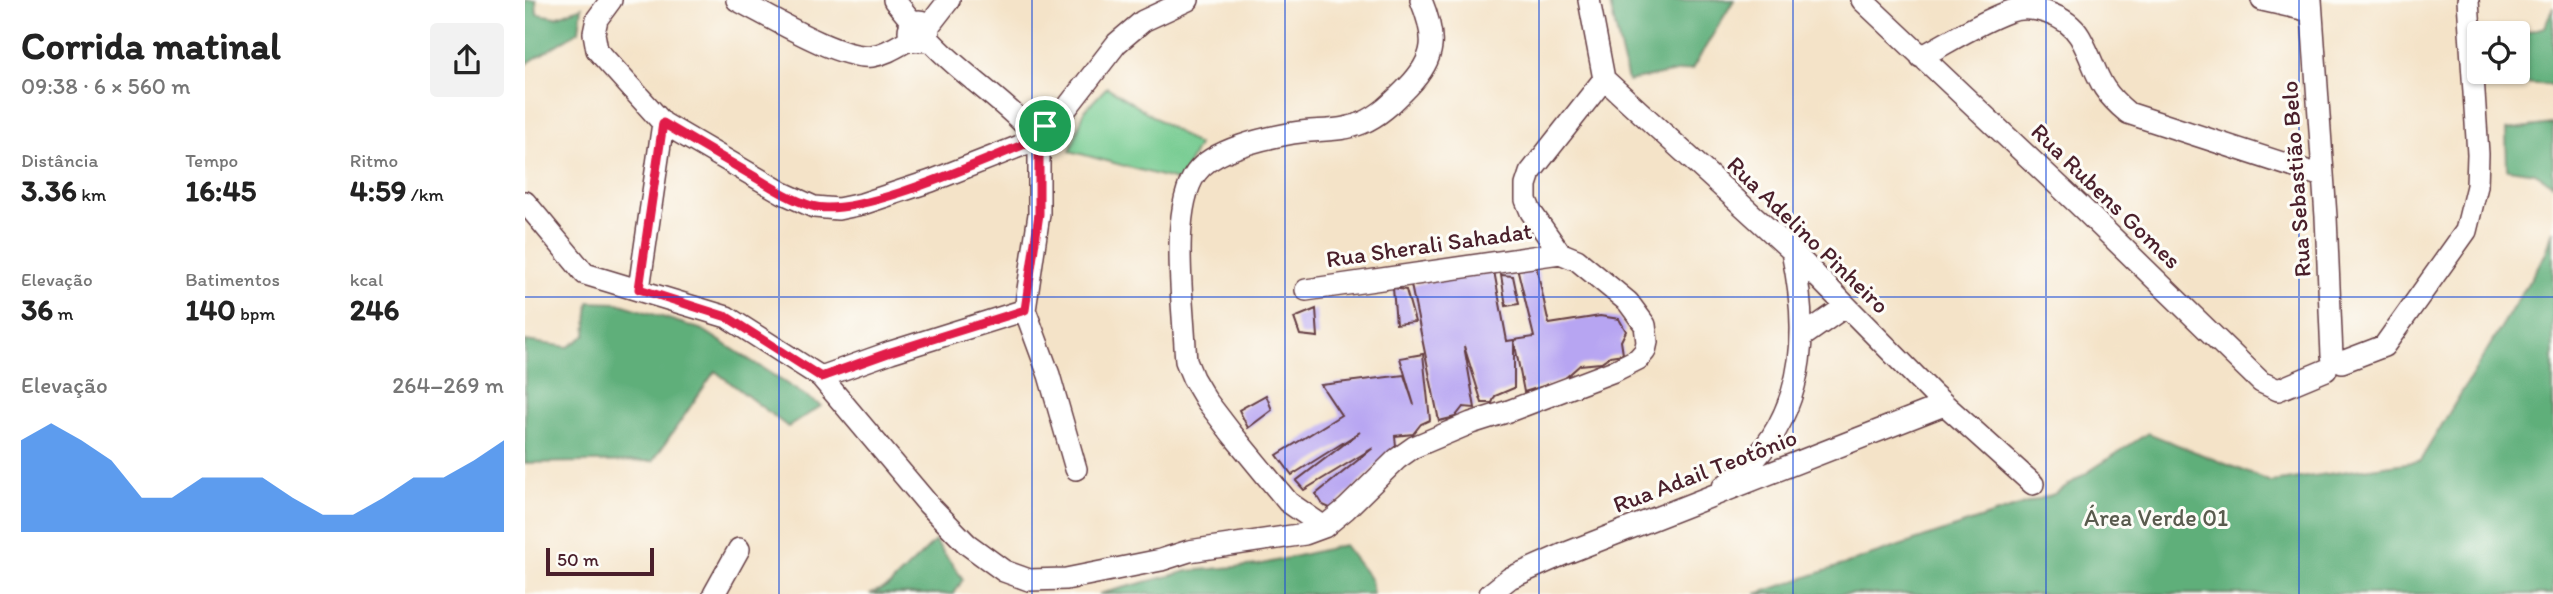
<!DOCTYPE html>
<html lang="pt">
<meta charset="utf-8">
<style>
:root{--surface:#fff;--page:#f2f2f2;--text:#222;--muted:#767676;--accent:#1a73e8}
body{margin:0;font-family:Itim,sans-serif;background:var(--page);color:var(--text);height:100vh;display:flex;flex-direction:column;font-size:26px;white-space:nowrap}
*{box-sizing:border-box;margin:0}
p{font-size:23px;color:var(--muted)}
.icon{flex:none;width:38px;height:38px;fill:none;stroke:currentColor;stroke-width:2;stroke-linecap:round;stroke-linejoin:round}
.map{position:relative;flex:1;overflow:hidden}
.details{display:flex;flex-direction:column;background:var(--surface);width:525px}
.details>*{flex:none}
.tools{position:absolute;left:1942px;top:21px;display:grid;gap:14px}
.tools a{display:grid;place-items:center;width:63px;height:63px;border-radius:7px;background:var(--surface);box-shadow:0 2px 5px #0004;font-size:35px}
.scale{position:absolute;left:21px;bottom:18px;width:108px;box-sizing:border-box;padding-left:7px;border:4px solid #4a1f2b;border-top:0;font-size:19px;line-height:24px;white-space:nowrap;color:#4a1f2b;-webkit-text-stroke:5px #fdfcf7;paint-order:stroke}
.pin{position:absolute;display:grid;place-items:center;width:60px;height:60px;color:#fff;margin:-30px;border:4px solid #fff;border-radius:50%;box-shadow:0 2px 7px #0007}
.round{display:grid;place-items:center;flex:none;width:74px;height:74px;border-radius:7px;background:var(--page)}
.overview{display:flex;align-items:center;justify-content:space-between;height:119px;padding:0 21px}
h1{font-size:38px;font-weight:800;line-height:52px}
.figures{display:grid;grid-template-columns:repeat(3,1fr);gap:10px;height:119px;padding:7px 21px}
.figures div{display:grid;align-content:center}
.figures b{font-size:30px;font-weight:800}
.figures small{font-size:19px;font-weight:400}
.figures p{font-size:19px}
.chart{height:196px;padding:14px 21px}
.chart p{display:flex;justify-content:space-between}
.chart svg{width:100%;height:126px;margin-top:7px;fill:var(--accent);opacity:.7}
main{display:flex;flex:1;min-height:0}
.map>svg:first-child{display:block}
.green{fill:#74cb90;stroke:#5f755e;stroke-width:2}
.forest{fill:#5faf7a;stroke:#546752;stroke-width:2}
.building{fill:#b7a5f2}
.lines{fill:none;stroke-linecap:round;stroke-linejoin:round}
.minor-casing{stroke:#643c43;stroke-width:24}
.minor{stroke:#fff;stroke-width:21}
.route-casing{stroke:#fff;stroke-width:14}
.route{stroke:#e11d48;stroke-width:9}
.grid{fill:none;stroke:#1d4ed8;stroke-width:2;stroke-opacity:0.55}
.labels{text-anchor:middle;stroke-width:6;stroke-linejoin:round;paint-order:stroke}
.street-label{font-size:24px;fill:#4a1f2b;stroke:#fdfcf7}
.park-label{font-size:24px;fill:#595b4e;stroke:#fdfcf7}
</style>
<main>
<section class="details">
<div class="overview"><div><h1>Corrida matinal</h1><p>09:38 · 6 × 560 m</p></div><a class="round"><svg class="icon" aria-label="share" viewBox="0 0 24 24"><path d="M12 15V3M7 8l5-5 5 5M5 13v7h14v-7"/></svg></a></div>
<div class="figures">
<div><p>Distância</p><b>3.36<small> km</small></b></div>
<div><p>Tempo</p><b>16:45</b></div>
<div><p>Ritmo</p><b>4:59<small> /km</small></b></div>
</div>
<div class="figures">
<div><p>Elevação</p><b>36<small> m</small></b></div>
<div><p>Batimentos</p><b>140<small> bpm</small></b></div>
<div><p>kcal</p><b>246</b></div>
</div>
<div class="chart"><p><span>Elevação</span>264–269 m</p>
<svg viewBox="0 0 160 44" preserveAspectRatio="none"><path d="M0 44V12L10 6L20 12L30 19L40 32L50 32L60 25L70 25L80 25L90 32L100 38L110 38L120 32L130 25L140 25L150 19L160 12V44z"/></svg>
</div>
</section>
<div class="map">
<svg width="2028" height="594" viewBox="0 0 2028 594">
<rect width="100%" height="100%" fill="#fdfcf7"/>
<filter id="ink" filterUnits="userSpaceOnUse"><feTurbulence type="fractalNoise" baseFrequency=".0143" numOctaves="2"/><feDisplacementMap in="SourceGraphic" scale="14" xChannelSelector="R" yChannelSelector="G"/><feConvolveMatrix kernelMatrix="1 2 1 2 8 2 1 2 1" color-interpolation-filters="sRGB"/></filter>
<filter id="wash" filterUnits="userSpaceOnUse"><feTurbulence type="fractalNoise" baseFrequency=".00686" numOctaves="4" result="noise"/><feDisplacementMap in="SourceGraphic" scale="28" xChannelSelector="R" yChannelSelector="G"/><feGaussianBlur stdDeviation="1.57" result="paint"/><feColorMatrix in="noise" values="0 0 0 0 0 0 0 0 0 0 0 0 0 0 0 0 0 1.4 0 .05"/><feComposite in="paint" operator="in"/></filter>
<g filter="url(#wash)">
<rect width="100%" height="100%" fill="#f4e3c8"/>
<path class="green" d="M 582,87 L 673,145 L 655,181 L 545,151 L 560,110 Z"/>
<path class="forest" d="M 0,0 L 11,0 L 12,14 L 31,17 L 57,7 L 54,31 L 1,64 Z
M 1084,0 L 1209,0 L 1167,69 L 1103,81 Z
M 2028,7 L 2028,85 L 1979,82 L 1979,72 L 1993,72 L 1993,34 L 2020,27 Z
M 2028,124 L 2028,184 L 2010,173 L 1982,169 L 1981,130 Z
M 2028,230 L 2028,594 L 1231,594 L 1529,494 L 1623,433 L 1746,482 L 1895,461 L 2021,253 Z
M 64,302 L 93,303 L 178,330 L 296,406 L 263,427 L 190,371 L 128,461 L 0,463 L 0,341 L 43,347 L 61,335 Z
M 410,541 L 438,579 L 429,594 L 345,594 L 364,586 Z
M 819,545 L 846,580 L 848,594 L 574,594 L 663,571 L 733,565 Z"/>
<g id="blocks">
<path class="building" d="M 1011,265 L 1024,324 L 1075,316 L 1094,319 L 1101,331 L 1096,341 L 1098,354 L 1085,356 L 1075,363 L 1055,365 L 1038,380 L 999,392 L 989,340 L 1009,337 L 992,267 Z
M 969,271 L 982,341 L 989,340 L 989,388 L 970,396 L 967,403 L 957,403 L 939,346 L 950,408 L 938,407 L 930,417 L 914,421 L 886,285 Z
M 976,275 L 988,276 L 994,304 L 981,306 Z
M 868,288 L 881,290 L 890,322 L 871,324 Z
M 791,309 L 793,337 L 775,335 L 769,318 Z
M 898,354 L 905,420 L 896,424 L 888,434 L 870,436 L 871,446 L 807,509 L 798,505 L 791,494 L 848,448 L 779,490 L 771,481 L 835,432 L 767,475 L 752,455 L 816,415 L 796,385 L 879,375 L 889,405 L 875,358 Z
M 741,395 L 747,410 L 723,428 L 714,410 Z"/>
</g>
</g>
<g filter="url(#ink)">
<use href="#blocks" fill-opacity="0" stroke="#643c43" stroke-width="2"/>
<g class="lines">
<defs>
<path id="minor" d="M 86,0 L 72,19 L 69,33 L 72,50 L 138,123 L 258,193 L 289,207 L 313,209 L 337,204 L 406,181 L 500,144
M 212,0 C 244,16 314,60 347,56 C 362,54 374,45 387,38
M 369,0 L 388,23
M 1064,0 L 1079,79 L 1266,250 L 1408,394 L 1508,484
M 1337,0 L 1552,203 L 1736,382 L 1753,390 L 1801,370
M 1737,0 L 1786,11
M 1786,0 L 1801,217 L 1807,356
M384 31a10 10 0 1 1 20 0a10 10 0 1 1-20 0Z
M 403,27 L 424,0
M 402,37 C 431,70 470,94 501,126
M 1396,57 C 1424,42 1453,23 1483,12 C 1506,3 1542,15 1555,37 C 1574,71 1569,85 1603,113 L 1797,176
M 520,126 L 537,114 L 592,43 L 618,21 L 663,0
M 514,147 L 514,214 L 500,310 L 524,375 L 551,469
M 0,202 L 60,274 L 202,317 L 296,377 L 403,504 L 442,544 L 479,571 L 504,580 L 541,579 L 636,560 L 664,551 L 780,534 L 799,527 L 821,509 L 872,459 L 889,447 L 946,423 L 984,411 L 1089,371 L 1113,359 L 1120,351 L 1122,342 L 1120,325 L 1103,302 L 1052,260 L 1035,253 L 1006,212 L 1001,200 L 1001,185 L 1005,173 L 1079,79
M 114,289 L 138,123
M 781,290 L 1035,253
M 1278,336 L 1321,306
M 1817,362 L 1859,346 L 1941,231 L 1952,186 L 1953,154 L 1943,0
M 296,377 L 366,352 L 500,310
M 1198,487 C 1209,478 1221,469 1231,458 C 1282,399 1283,325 1267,252
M 799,527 L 763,502 L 707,434 L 681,400 L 668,378 L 661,361 L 660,347 C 658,302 645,209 671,173 C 688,149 741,138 768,133 C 790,129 816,132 837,123 C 856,115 869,101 883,87 C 912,57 911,37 896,0
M 189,594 L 214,549
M 965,594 L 985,578 L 1039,554 L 1419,405"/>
</defs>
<use href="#minor" class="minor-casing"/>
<use href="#minor" class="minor"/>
</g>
</g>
<g class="lines" filter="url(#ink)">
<defs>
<path id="route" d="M 507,122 L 517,124 L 523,134 L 521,142 L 514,147 L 514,214 L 500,310 L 366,352 L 296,377 L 202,317 L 114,289 L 138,123 C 169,141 199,159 230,177 C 248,188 267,200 287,206 C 330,219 455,162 500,144 C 495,135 497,127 507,122 Z"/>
</defs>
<use href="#route" class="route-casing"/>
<use href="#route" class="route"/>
</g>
<path class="grid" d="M 254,0 L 254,594M 507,0 L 507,594M 760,0 L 760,594M 1014,0 L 1014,594M 1268,0 L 1268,594M 1521,0 L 1521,594M 1774,0 L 1774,594M 0,297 L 2028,297"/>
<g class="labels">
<g class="street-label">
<text transform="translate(1771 179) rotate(-94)" y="8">Rua Sebastião Belo</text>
<text transform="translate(1581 196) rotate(44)" y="8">Rua Rubens Gomes</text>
<text transform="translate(1283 235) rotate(44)" y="8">Rua Adelino Pinheiro</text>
<text transform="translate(904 245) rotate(-8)" y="8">Rua Sherali Sahadat</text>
<text transform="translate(1180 471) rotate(-21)" y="8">Rua Adail Teotônio</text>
</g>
<g class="park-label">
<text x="1631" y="526">Área Verde 01</text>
</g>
</g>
</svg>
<div class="tools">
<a><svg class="icon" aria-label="locate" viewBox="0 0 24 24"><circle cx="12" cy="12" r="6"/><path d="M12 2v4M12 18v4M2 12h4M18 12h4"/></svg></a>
</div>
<div class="scale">50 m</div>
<div class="pin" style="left:520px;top:126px;background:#1e9e55"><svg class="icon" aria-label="arrive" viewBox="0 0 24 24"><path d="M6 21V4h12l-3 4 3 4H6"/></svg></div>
</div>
</main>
